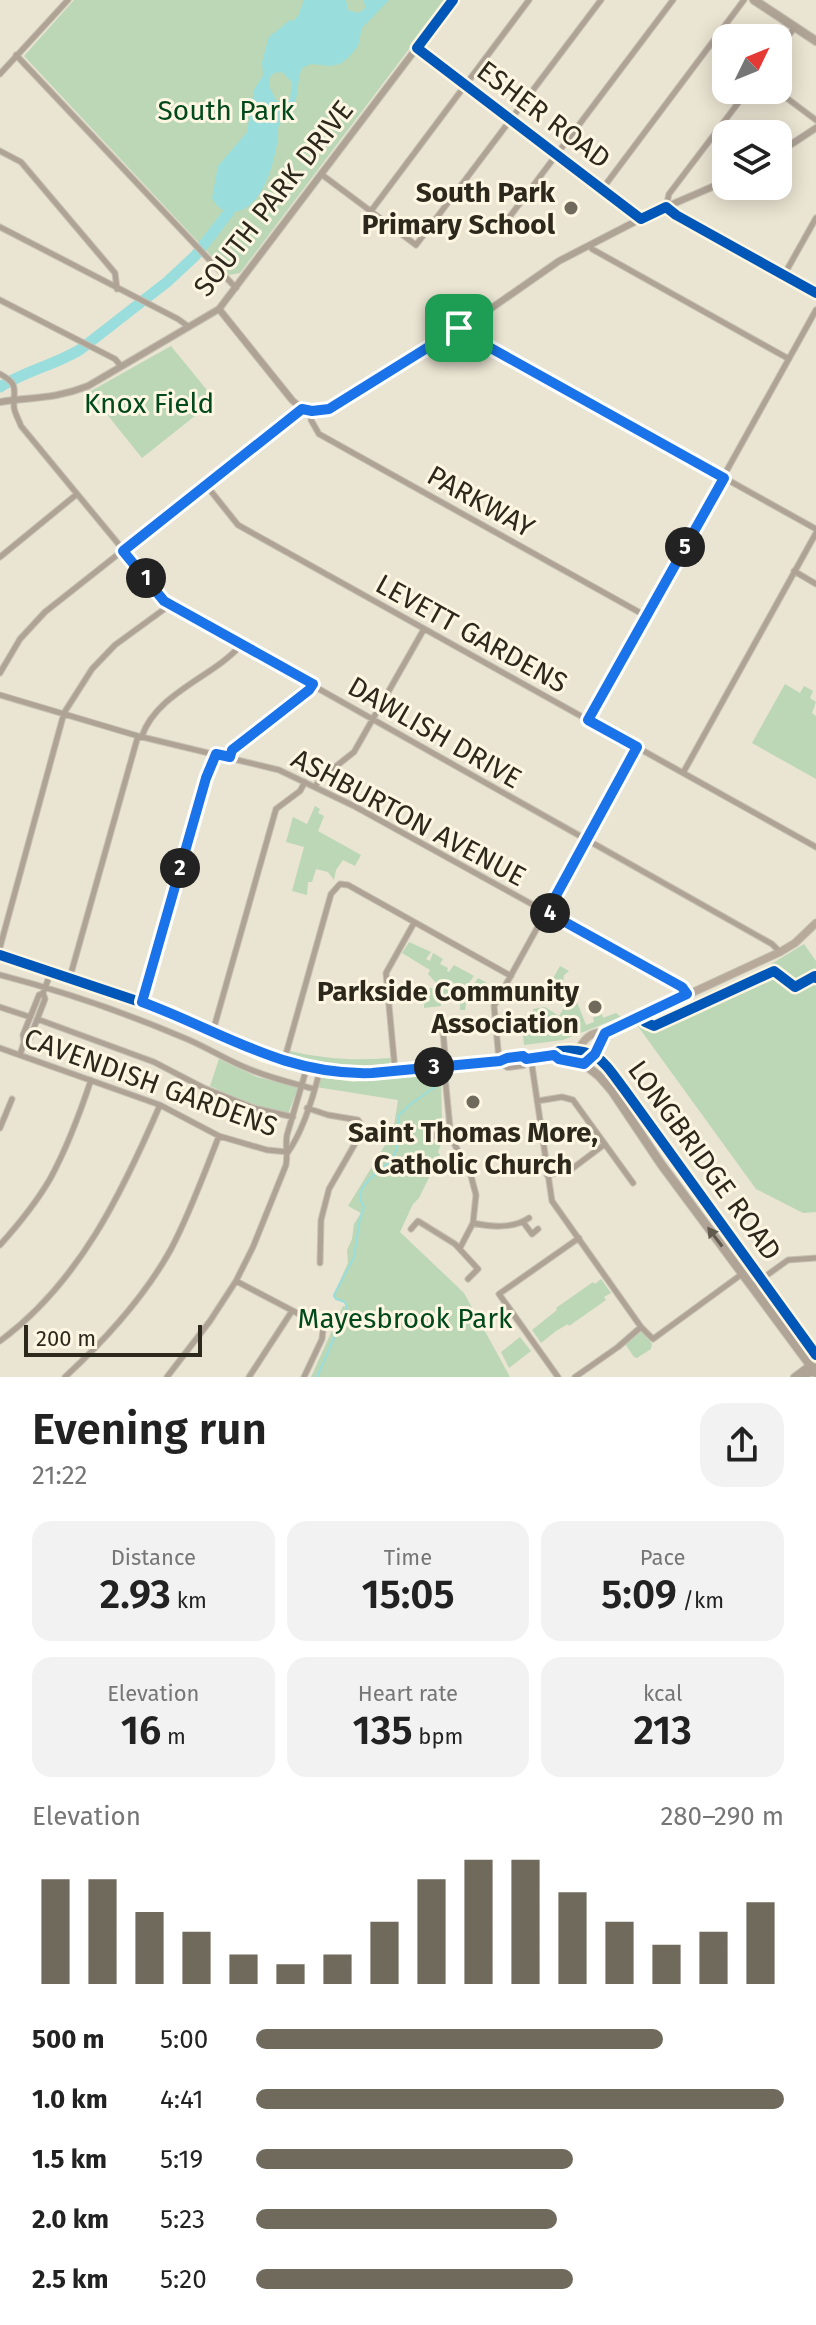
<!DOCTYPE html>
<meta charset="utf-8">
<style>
:root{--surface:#fff;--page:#f2f2f2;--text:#222;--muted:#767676;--accent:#6f6a5c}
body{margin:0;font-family:"Fira Sans",sans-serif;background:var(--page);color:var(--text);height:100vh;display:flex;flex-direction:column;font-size:30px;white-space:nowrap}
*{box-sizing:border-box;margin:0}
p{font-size:26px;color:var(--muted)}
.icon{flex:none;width:44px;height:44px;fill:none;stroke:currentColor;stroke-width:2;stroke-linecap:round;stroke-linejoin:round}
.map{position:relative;height:1377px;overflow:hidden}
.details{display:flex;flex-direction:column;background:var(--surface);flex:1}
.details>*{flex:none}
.needle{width:52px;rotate:47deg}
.fabs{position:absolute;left:712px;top:24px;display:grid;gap:16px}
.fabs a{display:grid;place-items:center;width:80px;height:80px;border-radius:16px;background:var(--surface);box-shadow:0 4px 20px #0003;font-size:40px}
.scale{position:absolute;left:24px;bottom:20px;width:178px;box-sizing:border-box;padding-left:8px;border:4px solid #2d281c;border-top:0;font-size:22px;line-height:28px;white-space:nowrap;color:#2d281c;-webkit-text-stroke:6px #fdf6e2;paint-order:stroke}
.pin{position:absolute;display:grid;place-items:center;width:68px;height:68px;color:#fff;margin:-34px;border-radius:16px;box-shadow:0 4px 12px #0006}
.km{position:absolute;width:40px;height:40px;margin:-20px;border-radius:50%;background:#222;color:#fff;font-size:22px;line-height:40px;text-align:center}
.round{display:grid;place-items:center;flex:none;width:84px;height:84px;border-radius:24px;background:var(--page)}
.headline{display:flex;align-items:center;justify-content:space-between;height:136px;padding:0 32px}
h1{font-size:44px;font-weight:600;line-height:60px}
.stats{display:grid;grid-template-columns:repeat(3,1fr);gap:12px;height:136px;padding:8px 32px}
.stats div{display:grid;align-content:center;border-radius:20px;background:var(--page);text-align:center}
.stats b{font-size:40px;font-weight:600}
.stats small{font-size:22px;font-weight:400}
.stats p{font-size:22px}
.chart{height:224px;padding:16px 32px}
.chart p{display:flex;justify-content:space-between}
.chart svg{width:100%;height:144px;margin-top:8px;stroke:var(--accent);stroke-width:6}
ul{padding:0 32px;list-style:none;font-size:26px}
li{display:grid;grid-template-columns:128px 96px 1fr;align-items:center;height:60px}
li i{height:20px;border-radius:10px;background:var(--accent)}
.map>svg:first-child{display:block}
.green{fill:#bbd7b5}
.water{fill:#99dedc;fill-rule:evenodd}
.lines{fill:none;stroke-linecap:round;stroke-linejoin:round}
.stream{stroke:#99dedc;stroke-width:2}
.river{stroke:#99dedc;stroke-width:11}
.minor-casing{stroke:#c6c1b3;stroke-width:7}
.tertiary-casing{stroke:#c6c1b3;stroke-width:8}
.secondary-casing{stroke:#c6c1b3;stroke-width:9}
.primary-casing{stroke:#c6c1b3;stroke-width:10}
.minor{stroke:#afa396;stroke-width:5}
.tertiary{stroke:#afa396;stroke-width:6}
.secondary{stroke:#b7aa9b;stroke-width:7}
.primary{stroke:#afa496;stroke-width:8}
.cycleway-casing{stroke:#fdf6e2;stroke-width:15}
.cycleway{stroke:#0057b8;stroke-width:10}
.oneway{fill:#615a4d}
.route-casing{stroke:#fff;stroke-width:16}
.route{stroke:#1a73e8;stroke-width:10}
.poi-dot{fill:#6f6a5c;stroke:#fdf6e2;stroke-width:3}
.labels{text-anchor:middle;stroke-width:6;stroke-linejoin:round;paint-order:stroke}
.park-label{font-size:28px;fill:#00491b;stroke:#fdf6e2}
.street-label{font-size:28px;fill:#2d281c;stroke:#fdf6e2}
.poi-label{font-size:28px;font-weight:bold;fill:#2d281c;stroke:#fdf6e2;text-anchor:end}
</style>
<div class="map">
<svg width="816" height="1377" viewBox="0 0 816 1377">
<rect width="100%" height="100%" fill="#eae4d2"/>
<path class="green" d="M 74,0 L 446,0 L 240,273 L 229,275 L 24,56 Z
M 171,346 L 215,400 L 142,458 L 89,392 Z
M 785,684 L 800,693 L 804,686 L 813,691 L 810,698 L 816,702 L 812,713 L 816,716 L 816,779 L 752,743 Z
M 315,806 L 320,809 L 318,813 L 324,816 L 318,831 L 361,855 L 355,866 L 343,860 L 336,870 L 334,880 L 328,872 L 316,869 L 312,882 L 308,882 L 307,895 L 292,891 L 304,847 L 286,842 L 293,817 L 307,824 Z
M 409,942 L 431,952 L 426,959 L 430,961 L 433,953 L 443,959 L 440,964 L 448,968 L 447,971 L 449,972 L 454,965 L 474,976 L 468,984 L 471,989 L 478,978 L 496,988 L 501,983 L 493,997 L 487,993 L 479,991 L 478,993 L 474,993 L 474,1004 L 466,1004 L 465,1010 L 460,1010 L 460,997 L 455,1002 L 448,1002 L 447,998 L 440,998 L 441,1006 L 424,1008 L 424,988 L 433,988 L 436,983 L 428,974 L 430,970 L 402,953 Z
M 804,944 L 816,961 L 816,1212 L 803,1213 L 756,1189 L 637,1025 L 768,966 Z
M 560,966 L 569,971 L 564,975 L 563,982 L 572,989 L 586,1025 L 594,1022 L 593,1017 L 602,1014 L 603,1018 L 616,1013 L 621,1017 L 563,1040 L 524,1045 L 521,1016 L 533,1015 L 533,1009 L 545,1007 L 559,1016 L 572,994 L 571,990 L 552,980 Z
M 290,1051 C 324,1059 356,1061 390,1058 L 391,1061 L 386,1067 L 337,1068 L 294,1059 L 289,1054 Z
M 219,1059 L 257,1077 L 298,1087 L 288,1114 L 252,1105 L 218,1092 L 217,1089 L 210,1086 Z
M 437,1074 L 443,1079 L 441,1082 L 442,1118 C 440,1128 431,1130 427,1139 L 441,1144 L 438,1152 L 440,1155 L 419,1198 L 413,1204 L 400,1232 L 464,1293 L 510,1377 L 311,1377 L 343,1306 L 346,1307 L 345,1303 L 335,1299 L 333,1296 L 348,1263 L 347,1250 L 352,1239 L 354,1224 L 361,1213 L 348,1206 L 393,1132 L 398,1100 L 316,1087 L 319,1080 L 323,1077 L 356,1080 Z
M 601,1279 L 611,1293 L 604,1297 L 606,1300 L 569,1326 L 568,1324 L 556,1331 L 541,1343 L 532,1330 L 557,1310 L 556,1308 L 593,1282 L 595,1284 Z
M 642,1331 L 652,1344 L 651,1349 L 637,1358 L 634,1357 L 625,1344 Z
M 520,1337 L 531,1351 L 509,1368 L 501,1352 Z"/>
<path class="water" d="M 304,0 L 346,0 L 348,10 L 358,13 L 366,8 L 363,0 L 389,0 L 362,28 L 358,46 L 349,57 L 340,64 L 331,66 L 311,64 L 302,68 C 297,79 299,95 294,104 C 290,112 282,116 279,125 C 277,131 278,137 277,144 C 273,167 261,212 231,212 C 222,212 216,205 212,198 L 218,166 L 247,132 L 254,90 L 263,75 L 262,62 L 269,37 L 290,20 L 293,21 L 298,16 ZM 282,72 L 292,82 L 290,99 L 284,103 L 276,100 L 269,86 L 270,77 L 274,73 Z"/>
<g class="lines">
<path class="stream" d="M 317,1377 L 347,1308 L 345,1302 L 336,1299 L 334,1295 L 354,1257 L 360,1218 L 364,1207 C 348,1185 386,1171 394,1155 C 401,1143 397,1129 399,1115 L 412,1103 L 435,1087 L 435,1083"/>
<path class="river" d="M 0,387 C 25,371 55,365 81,349 L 167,282 L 195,256 L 229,212"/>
<defs>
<path id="minor" d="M 417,48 L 641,219
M 778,50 L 795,27
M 16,55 L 236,288
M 0,74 L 68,0
M 748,90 L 669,194 L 666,207 L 676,215 L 816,293
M 776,90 L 816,120
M 0,151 L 21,162 L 115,273 L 117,289
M 321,174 L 416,245 L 601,0
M 603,188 L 744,0
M 371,211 L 529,0
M 508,219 L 673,0
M 0,227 L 178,319 L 189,327
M 590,245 L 592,249 L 789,359
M 784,275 L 816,218
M 0,300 L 115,359 L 121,366
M 459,328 L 462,332 L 816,529
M 0,374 C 20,385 13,389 14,407 C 14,412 19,420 21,426 L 168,604 L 772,944 L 780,952
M 312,411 L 311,420 L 319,434 L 646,616
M 206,485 L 238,525 L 816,847
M 0,557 L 77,494
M 794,571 L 816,584
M 0,673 L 20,639 L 45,612 L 302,409
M 0,695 L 138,736 L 279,770 L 354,806 L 682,987 L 687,994
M 588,720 L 816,310
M 142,736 C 157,693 213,677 241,645
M 230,757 L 232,750 L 309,690 L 313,684
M 683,773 L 816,533
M 315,787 L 320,779 L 354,752 L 424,629
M 0,947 L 64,713 L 92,669 L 115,645 L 163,610 L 168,604
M 0,975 C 62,991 123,1012 182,1037 C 205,1046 226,1060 249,1069 C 270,1078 292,1083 314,1089
M 70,977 L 138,736
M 142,1002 L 206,778 L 216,754
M 0,1007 L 30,1017
M 37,1019 L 154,1062 L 204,1088 L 254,1108 L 293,1117
M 442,1020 L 446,1066
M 213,1031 L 276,809 L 300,791 L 305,782
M 24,1042 L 30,1038 L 45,999 L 43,993
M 0,1048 L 160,1105 L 219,1136 L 267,1150 L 288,1152
M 20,1055 L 24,1042 L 23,1035 L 39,995 L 43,993 L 51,972
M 531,1059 L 552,1201 L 641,1327 L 653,1339 L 742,1274
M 499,1060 L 494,1006 L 637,747
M 284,1061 L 331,894 L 340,884 L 348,885 L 511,976
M 444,1066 L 451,1138 L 470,1172 L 476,1195 L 473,1223 L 460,1248
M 395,1070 L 386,973 L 414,923
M 537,1101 L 562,1097 L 573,1100 L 633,1183
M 307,1108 L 328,1115 L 358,1120 L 364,1128 L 329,1189 L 321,1220 L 320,1263
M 0,1128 L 12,1099
M 430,1141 L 434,1135 L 449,1129
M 288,1152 C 303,1131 314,1094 320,1070
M 547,1175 L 569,1171 L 605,1144
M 523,1222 L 532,1234 L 538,1229
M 473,1223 C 491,1227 513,1229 529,1218
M 411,1229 L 418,1221 L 455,1244 L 478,1269 L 468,1279
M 0,1245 C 18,1225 36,1203 50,1179 C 67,1148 80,1113 91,1080
M 236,1281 L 318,1324 L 323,1330 L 322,1339 L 304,1377
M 752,1286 L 788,1260 L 816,1258
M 0,1341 C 79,1283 122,1193 160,1105
M 65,1377 C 105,1340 144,1298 171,1249 C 190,1213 204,1174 219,1136
M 167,1377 L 210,1321 L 236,1281 L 253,1247 L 286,1165 C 288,1154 285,1146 287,1135 L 307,1067
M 249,1377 L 292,1311
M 558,1377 L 499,1294 L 579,1238
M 575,1377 L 618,1347 L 641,1327"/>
<path id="tertiary" d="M 778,153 L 816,128
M 219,309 L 292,400 C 303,411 314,413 329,409 L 483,314 L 559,261 L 652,213 L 726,181
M 0,402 C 34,397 55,399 88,386 L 219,309 L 453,0
M 794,1377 L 806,1368 L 815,1367
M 803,1377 L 810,1373 L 816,1373"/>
<path id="secondary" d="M 580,1062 L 577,1053 C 582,1041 591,1030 605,1033 L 780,952 L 795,943 L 816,923
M 584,1064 L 595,1054 L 605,1033"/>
<path id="primary" d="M 754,0 L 816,41
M 0,955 L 170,1012 L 263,1055 L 320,1070 L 354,1074 L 372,1073 L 500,1061 L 507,1058 L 523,1056 L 526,1059 L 554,1055 L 559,1051 C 597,1047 603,1061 624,1089 L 816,1355
M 554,1055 L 559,1059 L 584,1064 L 599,1076 L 612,1091 L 661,1164 L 816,1373
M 500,1061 L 508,1066 L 523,1064 L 526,1059"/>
</defs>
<use href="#minor" class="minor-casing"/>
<use href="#tertiary" class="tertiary-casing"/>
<use href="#secondary" class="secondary-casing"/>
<use href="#primary" class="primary-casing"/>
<use href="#minor" class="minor"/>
<use href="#tertiary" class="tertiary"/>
<use href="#secondary" class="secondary"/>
<use href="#primary" class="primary"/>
<defs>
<path id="cycleway" d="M 453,0 L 417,48 L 641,219 L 666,207 L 676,215 L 816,293
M 0,955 L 170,1012 L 263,1055 L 320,1070 L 354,1074 L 372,1073 L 500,1061 L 507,1058 L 523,1056 L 526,1059 L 554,1055 L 559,1051 C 597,1047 603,1061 624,1089 L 816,1355
M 642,1015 L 645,1022 L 654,1026 L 774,971 L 795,987 L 815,976 L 816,978"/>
</defs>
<use href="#cycleway" class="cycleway-casing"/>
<use href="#cycleway" class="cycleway"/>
</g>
<defs><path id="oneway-solid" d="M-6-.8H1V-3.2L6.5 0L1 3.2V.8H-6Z" transform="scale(2)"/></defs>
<use class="oneway" href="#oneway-solid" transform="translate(715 1237) rotate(-127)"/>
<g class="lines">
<defs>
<path id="route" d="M 459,328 L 462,332 L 724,478 L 588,720 L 637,747 L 547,912 L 682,987 L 687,994 L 605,1033 L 595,1054 L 584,1064 L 559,1059 L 554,1055 L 526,1059 L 523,1056 L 507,1058 L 500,1061 L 372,1073 C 284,1076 221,1031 142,1002 L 206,778 L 216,754 L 230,757 L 232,750 L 309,690 L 313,684 L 164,601 L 123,551 L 302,409 L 312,411 L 329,409 Z"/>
</defs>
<use href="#route" class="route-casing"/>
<use href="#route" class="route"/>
</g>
<g class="poi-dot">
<circle cx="571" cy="208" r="8"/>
<circle cx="595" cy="1007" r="8"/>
<circle cx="473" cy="1102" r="8"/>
</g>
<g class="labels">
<g class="park-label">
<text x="226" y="120">South Park</text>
<text x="149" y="413">Knox Field</text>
<text x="405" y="1328">Mayesbrook Park</text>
</g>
<g class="street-label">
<text transform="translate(544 114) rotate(37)" y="10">ESHER ROAD</text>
<text transform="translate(273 198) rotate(-52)" y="10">SOUTH PARK DRIVE</text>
<text transform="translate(481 501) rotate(29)" y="10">PARKWAY</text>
<text transform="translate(472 633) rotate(29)" y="10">LEVETT GARDENS</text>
<text transform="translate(435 732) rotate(30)" y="10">DAWLISH DRIVE</text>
<text transform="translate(409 817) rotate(28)" y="10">ASHBURTON AVENUE</text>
<text transform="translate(151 1082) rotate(20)" y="10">CAVENDISH GARDENS</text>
<text transform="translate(705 1160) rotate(54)" y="10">LONGBRIDGE ROAD</text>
</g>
<g class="poi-label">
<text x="555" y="202">South Park<tspan x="555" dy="32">Primary School</tspan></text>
<text x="579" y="1001">Parkside Community<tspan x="579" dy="32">Association</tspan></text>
<text x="473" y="1142" text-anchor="middle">Saint Thomas More,<tspan x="473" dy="32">Catholic Church</tspan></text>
</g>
</g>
</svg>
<div class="fabs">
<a><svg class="needle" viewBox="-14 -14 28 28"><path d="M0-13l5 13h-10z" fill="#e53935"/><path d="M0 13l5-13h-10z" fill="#767676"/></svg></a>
<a><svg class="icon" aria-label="layers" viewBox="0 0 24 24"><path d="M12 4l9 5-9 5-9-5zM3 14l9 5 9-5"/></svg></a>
</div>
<div class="scale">200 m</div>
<div class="pin" style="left:459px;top:328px;background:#1e9e55"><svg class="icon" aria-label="arrive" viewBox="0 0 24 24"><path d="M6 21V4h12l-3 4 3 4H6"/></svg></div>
<b class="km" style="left:146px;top:578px">1</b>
<b class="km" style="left:180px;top:868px">2</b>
<b class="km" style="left:434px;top:1067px">3</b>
<b class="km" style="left:550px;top:913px">4</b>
<b class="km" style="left:685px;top:547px">5</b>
</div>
<section class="details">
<div class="headline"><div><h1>Evening run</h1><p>21:22</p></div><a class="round"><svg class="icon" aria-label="share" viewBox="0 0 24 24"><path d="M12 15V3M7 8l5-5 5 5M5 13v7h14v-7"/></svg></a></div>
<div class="stats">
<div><p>Distance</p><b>2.93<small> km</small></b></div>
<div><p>Time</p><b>15:05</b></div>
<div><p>Pace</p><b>5:09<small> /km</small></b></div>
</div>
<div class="stats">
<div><p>Elevation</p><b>16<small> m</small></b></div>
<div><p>Heart rate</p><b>135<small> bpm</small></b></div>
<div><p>kcal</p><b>213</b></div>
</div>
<div class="chart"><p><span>Elevation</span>280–290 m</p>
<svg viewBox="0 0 160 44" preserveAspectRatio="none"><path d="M5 44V12M15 44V12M25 44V22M35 44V28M45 44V35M55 44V38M65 44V35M75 44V25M85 44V12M95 44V6M105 44V6M115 44V16M125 44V25M135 44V32M145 44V28M155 44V19"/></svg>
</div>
<ul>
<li><b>500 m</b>5:00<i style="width:77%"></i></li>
<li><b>1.0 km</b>4:41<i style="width:100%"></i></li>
<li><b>1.5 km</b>5:19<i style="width:60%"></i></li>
<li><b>2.0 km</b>5:23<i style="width:57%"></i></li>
<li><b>2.5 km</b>5:20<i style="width:60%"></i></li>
</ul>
</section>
